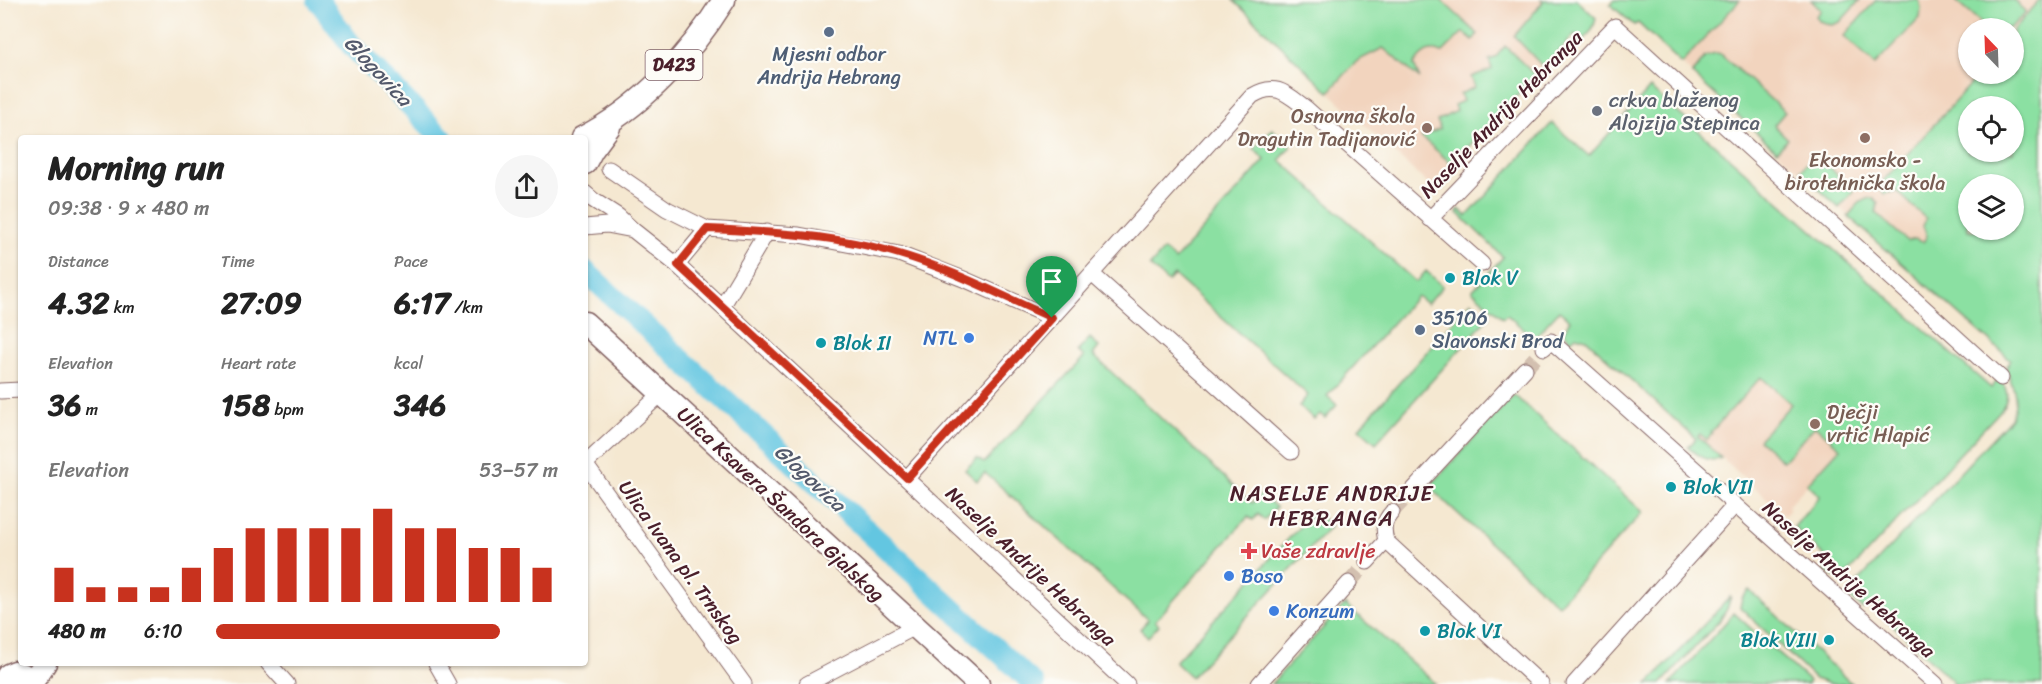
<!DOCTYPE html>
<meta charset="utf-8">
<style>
:root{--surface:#fff;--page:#f6f6f6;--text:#222;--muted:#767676;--accent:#c8321e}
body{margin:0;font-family:Sriracha,sans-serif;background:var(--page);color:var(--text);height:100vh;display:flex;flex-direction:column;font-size:22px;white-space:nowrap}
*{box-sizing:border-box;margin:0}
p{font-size:20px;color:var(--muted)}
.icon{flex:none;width:33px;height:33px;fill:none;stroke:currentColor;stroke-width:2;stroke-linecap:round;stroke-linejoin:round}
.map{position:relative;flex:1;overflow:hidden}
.drawer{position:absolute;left:18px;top:135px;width:570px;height:531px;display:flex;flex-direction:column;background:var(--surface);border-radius:6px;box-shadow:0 2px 4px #0004}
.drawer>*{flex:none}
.needle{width:39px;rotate:337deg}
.tools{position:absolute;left:1958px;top:18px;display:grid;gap:12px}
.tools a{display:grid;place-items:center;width:66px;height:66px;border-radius:50%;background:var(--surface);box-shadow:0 2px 4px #0004;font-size:30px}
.pin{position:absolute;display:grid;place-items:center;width:51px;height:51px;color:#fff;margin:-62px -26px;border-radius:50% 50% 50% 0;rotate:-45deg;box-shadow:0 0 6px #0007}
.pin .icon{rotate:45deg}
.round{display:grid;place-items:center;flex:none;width:63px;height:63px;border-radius:32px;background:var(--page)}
.head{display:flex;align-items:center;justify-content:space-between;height:102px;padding:0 30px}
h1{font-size:33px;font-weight:700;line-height:45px}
.stats{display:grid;grid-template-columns:repeat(3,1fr);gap:9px;height:102px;padding:6px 30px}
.stats div{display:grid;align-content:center}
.stats b{font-size:30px;font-weight:700}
.stats small{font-size:16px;font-weight:400}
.stats p{font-size:16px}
.chart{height:168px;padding:12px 30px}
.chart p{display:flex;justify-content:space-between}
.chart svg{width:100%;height:108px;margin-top:6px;stroke:var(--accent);stroke-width:6}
ul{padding:0 30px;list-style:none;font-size:20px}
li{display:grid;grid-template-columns:96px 72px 1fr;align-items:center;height:45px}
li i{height:15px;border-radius:8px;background:var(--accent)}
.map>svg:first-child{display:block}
.built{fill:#f2d4be;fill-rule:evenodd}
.green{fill:#8be0a2;stroke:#6a8066;stroke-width:1.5;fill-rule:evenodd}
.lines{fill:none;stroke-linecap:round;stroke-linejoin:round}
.river{stroke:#63c6e1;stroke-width:22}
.minor-tunnel{stroke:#d3c0b0;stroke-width:15;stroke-dasharray:15 8;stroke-linecap:butt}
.minor-casing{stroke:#866565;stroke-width:17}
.primary-casing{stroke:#866565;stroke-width:25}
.minor{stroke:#fff;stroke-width:15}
.primary{stroke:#fff;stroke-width:22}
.route-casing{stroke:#fff;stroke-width:12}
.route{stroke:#c8321e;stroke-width:8}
.service-dot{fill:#5c6f8a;stroke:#fdfcf7;stroke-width:2}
.worship-dot{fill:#6b7280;stroke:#fdfcf7;stroke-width:2}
.education-dot{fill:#8d6e63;stroke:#fdfcf7;stroke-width:2}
.culture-dot{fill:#0f9aa8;stroke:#fdfcf7;stroke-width:2}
.shop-dot{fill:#3f7fe0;stroke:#fdfcf7;stroke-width:2}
.health-dot{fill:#e0444e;stroke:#fdfcf7;stroke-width:2}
.labels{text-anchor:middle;stroke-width:4.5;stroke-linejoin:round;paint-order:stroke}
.shield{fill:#fdfcf7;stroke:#806168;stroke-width:1.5}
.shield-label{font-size:18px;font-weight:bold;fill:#4a1f2b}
.service-label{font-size:20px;fill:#4e5e75;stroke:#fdfcf7}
.worship-label{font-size:20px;fill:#5b616d;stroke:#fdfcf7;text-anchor:start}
.street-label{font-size:20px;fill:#4a1f2b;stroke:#fdfcf7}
.education-label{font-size:20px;fill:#785e54;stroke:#fdfcf7;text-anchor:end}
.culture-label{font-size:20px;fill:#0d838f;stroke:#fdfcf7;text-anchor:start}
.shop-label{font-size:20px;fill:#366cbe;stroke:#fdfcf7;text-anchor:start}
.health-label{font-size:20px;fill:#be3a42;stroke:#fdfcf7;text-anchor:start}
.water-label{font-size:21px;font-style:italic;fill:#53596b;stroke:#fdfcf7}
.quarter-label{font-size:22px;letter-spacing:1.5px;fill:#4a1f2b;stroke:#fdfcf7}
</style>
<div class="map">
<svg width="2042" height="684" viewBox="0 0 2042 684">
<rect width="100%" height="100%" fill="#fdfcf7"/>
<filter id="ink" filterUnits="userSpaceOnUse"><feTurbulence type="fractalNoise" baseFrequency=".0167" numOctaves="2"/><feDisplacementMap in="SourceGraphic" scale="12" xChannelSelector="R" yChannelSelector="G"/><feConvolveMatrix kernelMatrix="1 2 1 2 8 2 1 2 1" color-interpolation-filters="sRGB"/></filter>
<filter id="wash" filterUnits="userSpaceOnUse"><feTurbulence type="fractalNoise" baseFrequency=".008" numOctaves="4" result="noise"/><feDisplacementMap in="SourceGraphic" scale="24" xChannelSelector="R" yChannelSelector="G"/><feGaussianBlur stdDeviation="1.35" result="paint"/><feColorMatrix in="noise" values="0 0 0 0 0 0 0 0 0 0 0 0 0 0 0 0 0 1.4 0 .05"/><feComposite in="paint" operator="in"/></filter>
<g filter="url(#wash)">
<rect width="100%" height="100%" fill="#f5e8d1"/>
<path class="built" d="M 1233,0 L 1547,0 L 1578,30 L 1544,68 L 1430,186 L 1329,92 Z
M 1615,0 L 2042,0 L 2042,124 L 1986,184 L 1968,184 L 1907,268 L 1692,74 ZM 1968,28 L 2013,28 L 2013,74 L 1968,74 ZM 1968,106 L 2013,106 L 2013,152 L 1968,152 Z
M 1761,376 L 1763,378 L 1935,444 L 1860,530 L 1808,484 L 1788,506 L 1790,509 L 1785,515 L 1698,436 L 1700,434 L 1707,439 L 1710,433 Z"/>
<path class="green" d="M 1233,0 L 1441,0 L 1478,34 L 1473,40 L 1463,32 L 1442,53 C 1429,47 1421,54 1414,65 L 1420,79 L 1383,48 L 1357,61 L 1329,92 Z
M 1541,0 L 1577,0 L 1596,18 C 1594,28 1591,33 1582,40 L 1575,34 L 1544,68 L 1514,36 L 1543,2 Z
M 1615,0 L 1740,0 L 1681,64 L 1638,23 L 1634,25 L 1610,4 Z
M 1811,0 L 1860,0 L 1840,22 L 1832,25 L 1819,21 L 1816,16 L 1821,10 Z
M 1876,0 L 1919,0 L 1921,8 L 1920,18 L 1875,65 L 1844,36 Z
M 1955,0 L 2013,0 L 2026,12 L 2010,28 L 1987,28 Z
M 2040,0 L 2042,0 L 2042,684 L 1951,684 L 1953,681 L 1869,603 L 1863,609 L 1851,598 L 1857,590 L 1854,586 L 2011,418 C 2020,398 2013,388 2006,368 L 2011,360 L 1848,216 C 1856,207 1862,197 1874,198 L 1878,203 L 1876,213 L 1907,241 L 1915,239 L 1923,242 L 1927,236 L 1923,226 L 1926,219 L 1897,191 L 1884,194 L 1880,189 L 1880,184 L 1980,74 L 2013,74 L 2013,30 ZM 1968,106 L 2013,106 L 2013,152 L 1968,152 ZM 1968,184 L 2013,184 L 2013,230 L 1968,230 Z
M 1505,46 L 1536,76 L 1452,164 L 1421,137 L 1440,129 L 1437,121 L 1456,111 L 1454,105 L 1463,101 L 1460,94 L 1475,87 L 1471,77 L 1492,69 L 1489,60 L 1495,58 Z
M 1715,54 L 1721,55 L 1785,112 L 1774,125 L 1788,139 L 1777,151 L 1692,74 L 1705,57 Z
M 1650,88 L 1991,388 L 1999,379 C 2009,390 2009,398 2001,410 L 1847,574 C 1836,580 1833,577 1824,570 L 1830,561 L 1794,527 L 1820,496 L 1807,484 L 1840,448 L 1815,426 L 1783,461 L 1759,440 L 1791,404 L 1761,377 L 1711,432 L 1712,434 L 1707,440 L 1700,434 L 1698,436 L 1721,458 C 1709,464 1698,455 1688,447 L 1696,439 L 1586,339 L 1576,336 L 1571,340 L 1563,332 L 1570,320 L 1559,311 L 1534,338 L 1507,315 L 1503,318 L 1472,291 L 1503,257 L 1457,212 L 1459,209 L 1467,216 L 1552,123 L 1589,156 Z
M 1272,129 L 1291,146 L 1280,160 L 1416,282 L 1426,271 L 1443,286 L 1427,304 L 1417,296 L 1327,396 L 1337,405 L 1325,418 L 1320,414 L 1314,419 L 1299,406 L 1308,395 L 1174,275 L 1168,282 L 1150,266 L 1164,250 L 1175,260 L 1265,160 L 1254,149 Z
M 1811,159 L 1816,164 L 1821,159 L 1854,191 L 1839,208 L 1800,171 Z
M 1471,302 L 1489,317 L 1376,443 L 1359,428 Z
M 1090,338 L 1099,347 L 1093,355 L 1252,503 L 1261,494 L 1276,507 L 1264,520 L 1258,514 L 1253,520 L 1248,517 L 1155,621 L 1159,625 L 1148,637 L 1140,629 L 1148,620 L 999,485 L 985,473 L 977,481 L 965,470 L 977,458 L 984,463 L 1084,357 L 1078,351 Z
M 1514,395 L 1643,512 L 1558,605 L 1429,487 Z
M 1314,511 L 1331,526 L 1191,677 L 1175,662 Z
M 1749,590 L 1852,684 L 1830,684 L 1815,679 L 1740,607 L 1742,598 Z
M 1731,596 L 1727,609 L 1720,620 L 1661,684 L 1648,684 Z
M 1345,604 L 1436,684 L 1271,684 Z
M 1734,613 L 1809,681 L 1808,684 L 1670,684 Z"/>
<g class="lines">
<path class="river" d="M 318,0 L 352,46 L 442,138
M 585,271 L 1034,684"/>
</g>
</g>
<g filter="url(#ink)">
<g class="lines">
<path class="minor-tunnel" d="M 1525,369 L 1544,348
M 1392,512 L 1413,490
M 1349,583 L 1367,562"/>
<defs>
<path id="minor" d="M 609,169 L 667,209 L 707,229 L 799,235 L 899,254 L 966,280 L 1052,318
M 585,193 L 593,200 L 618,216 L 633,230 L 677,265 L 1127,684
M 1430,219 L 1615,26 L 2001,378
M 585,227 L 607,225 L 633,230
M 677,265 L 707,229
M 1092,274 L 1291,452
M 722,307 L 767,232
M 1544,348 L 1551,341 L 1936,684
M 0,391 L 21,390
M 585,464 L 744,684
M 585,464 L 661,394
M 907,478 L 1252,96 C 1276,81 1287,94 1307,109 L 1482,264
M 1413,490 L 1525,369
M 1386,541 C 1383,529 1383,522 1392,512
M 1367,562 L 1386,541 L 1541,684
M 268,663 L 287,684
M 436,663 L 448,684
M 807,684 L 915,627
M 1259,684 L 1349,583
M 1574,684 L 1735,505"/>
<path id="primary" d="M 582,138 C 641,108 689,56 724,0
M 585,163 L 592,150 L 609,127
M 585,323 L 978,684
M 3,684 L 8,675 L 15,672 L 26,676 L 29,684
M 31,684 L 45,663"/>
</defs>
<use href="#minor" class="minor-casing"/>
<use href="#primary" class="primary-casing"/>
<use href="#minor" class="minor"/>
<use href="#primary" class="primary"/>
</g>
</g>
<g class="lines" filter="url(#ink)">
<defs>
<path id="route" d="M 707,229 C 771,232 837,235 899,254 C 951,269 1002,296 1052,318 L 907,478 L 678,265 Z"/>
</defs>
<use href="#route" class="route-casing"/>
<use href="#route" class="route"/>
</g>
<g class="service-dot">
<circle cx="829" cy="32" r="6"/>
<circle cx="1420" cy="330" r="6"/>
</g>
<circle class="worship-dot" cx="1597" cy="111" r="6"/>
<g class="education-dot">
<circle cx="1427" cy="128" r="6"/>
<circle cx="1865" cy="138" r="6"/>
<circle cx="1815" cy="424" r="6"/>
</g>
<g class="culture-dot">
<circle cx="1450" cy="278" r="6"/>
<circle cx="821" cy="343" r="6"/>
<circle cx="1671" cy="487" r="6"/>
<circle cx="1425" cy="631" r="6"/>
<circle cx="1829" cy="640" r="6"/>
</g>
<g class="shop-dot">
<circle cx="969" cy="338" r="6"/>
<circle cx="1229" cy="576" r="6"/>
<circle cx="1274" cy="611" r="6"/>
</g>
<path class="health-dot" d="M1246 542h6v6h6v6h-6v6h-6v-6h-6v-6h6z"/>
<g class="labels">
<rect class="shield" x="645.5" y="50" width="57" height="30" rx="4.5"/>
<g class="shield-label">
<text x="674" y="71">D423</text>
</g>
<g class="service-label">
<text x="829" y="61">Mjesni odbor<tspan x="829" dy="23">Andrija Hebrang</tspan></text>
<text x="1432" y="325" text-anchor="start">35106<tspan x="1432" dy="23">Slavonski Brod</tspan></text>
</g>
<g class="worship-label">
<text x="1609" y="107">crkva blaženog<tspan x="1609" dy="23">Alojzija Stepinca</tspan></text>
</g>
<g class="street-label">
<text transform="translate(1501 114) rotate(-46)" y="7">Naselje Andrije Hebranga</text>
<text transform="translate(781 504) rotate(43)" y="7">Ulica Ksavera Šandora Gjalskog</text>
<text transform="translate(681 562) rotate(54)" y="7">Ulica Ivana pl. Trnskog</text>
<text transform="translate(1031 566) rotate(43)" y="7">Naselje Andrije Hebranga</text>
<text transform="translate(1849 579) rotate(42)" y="7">Naselje Andrije Hebranga</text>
</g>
<g class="education-label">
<text x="1415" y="123">Osnovna škola<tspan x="1415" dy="23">Dragutin Tadijanović</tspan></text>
<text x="1865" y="167" text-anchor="middle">Ekonomsko -<tspan x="1865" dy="23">birotehnička škola</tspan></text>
<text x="1827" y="419" text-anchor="start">Dječji<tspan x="1827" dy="23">vrtić Hlapić</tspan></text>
</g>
<g class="culture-label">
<text x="1462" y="285">Blok V</text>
<text x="833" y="350">Blok II</text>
<text x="1683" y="494">Blok VII</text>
<text x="1437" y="638">Blok VI</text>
<text x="1817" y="647" text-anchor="end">Blok VIII</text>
</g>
<g class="shop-label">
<text x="957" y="345" text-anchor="end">NTL</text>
<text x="1241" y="583">Boso</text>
<text x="1286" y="618">Konzum</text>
</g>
<g class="health-label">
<text x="1261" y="558">Vaše zdravlje</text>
</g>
<g class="water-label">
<text transform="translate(378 71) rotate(47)" y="7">Glogovica</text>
<text transform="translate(810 478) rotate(43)" y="7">Glogovica</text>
</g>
<g class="quarter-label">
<text x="1332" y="501">NASELJE ANDRIJE<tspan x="1332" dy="25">HEBRANGA</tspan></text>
</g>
</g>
</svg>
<div class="tools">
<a><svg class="needle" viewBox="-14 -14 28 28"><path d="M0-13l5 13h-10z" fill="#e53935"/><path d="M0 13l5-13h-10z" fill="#767676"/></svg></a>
<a><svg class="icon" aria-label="locate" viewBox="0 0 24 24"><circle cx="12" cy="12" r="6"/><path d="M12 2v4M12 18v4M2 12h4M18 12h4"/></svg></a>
<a><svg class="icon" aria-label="layers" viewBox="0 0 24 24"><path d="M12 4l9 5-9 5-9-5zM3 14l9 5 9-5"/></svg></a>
</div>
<div class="pin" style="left:1052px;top:318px;background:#1e9e55"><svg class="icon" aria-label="arrive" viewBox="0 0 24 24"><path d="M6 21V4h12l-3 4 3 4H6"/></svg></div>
<section class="drawer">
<div class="head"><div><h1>Morning run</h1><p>09:38 · 9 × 480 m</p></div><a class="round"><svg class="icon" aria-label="share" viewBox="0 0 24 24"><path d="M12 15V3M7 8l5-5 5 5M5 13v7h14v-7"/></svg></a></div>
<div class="stats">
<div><p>Distance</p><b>4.32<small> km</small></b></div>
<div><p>Time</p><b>27:09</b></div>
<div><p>Pace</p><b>6:17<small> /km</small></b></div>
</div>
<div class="stats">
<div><p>Elevation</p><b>36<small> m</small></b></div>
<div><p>Heart rate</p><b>158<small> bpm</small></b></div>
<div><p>kcal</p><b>346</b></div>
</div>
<div class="chart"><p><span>Elevation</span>53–57 m</p>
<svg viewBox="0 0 160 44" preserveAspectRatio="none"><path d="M5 44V30M15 44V38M25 44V38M35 44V38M45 44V30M55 44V22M65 44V14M75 44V14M85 44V14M95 44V14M105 44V6M115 44V14M125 44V14M135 44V22M145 44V22M155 44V30"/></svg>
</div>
<ul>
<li><b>480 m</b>6:10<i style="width:83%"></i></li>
</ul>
</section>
</div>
